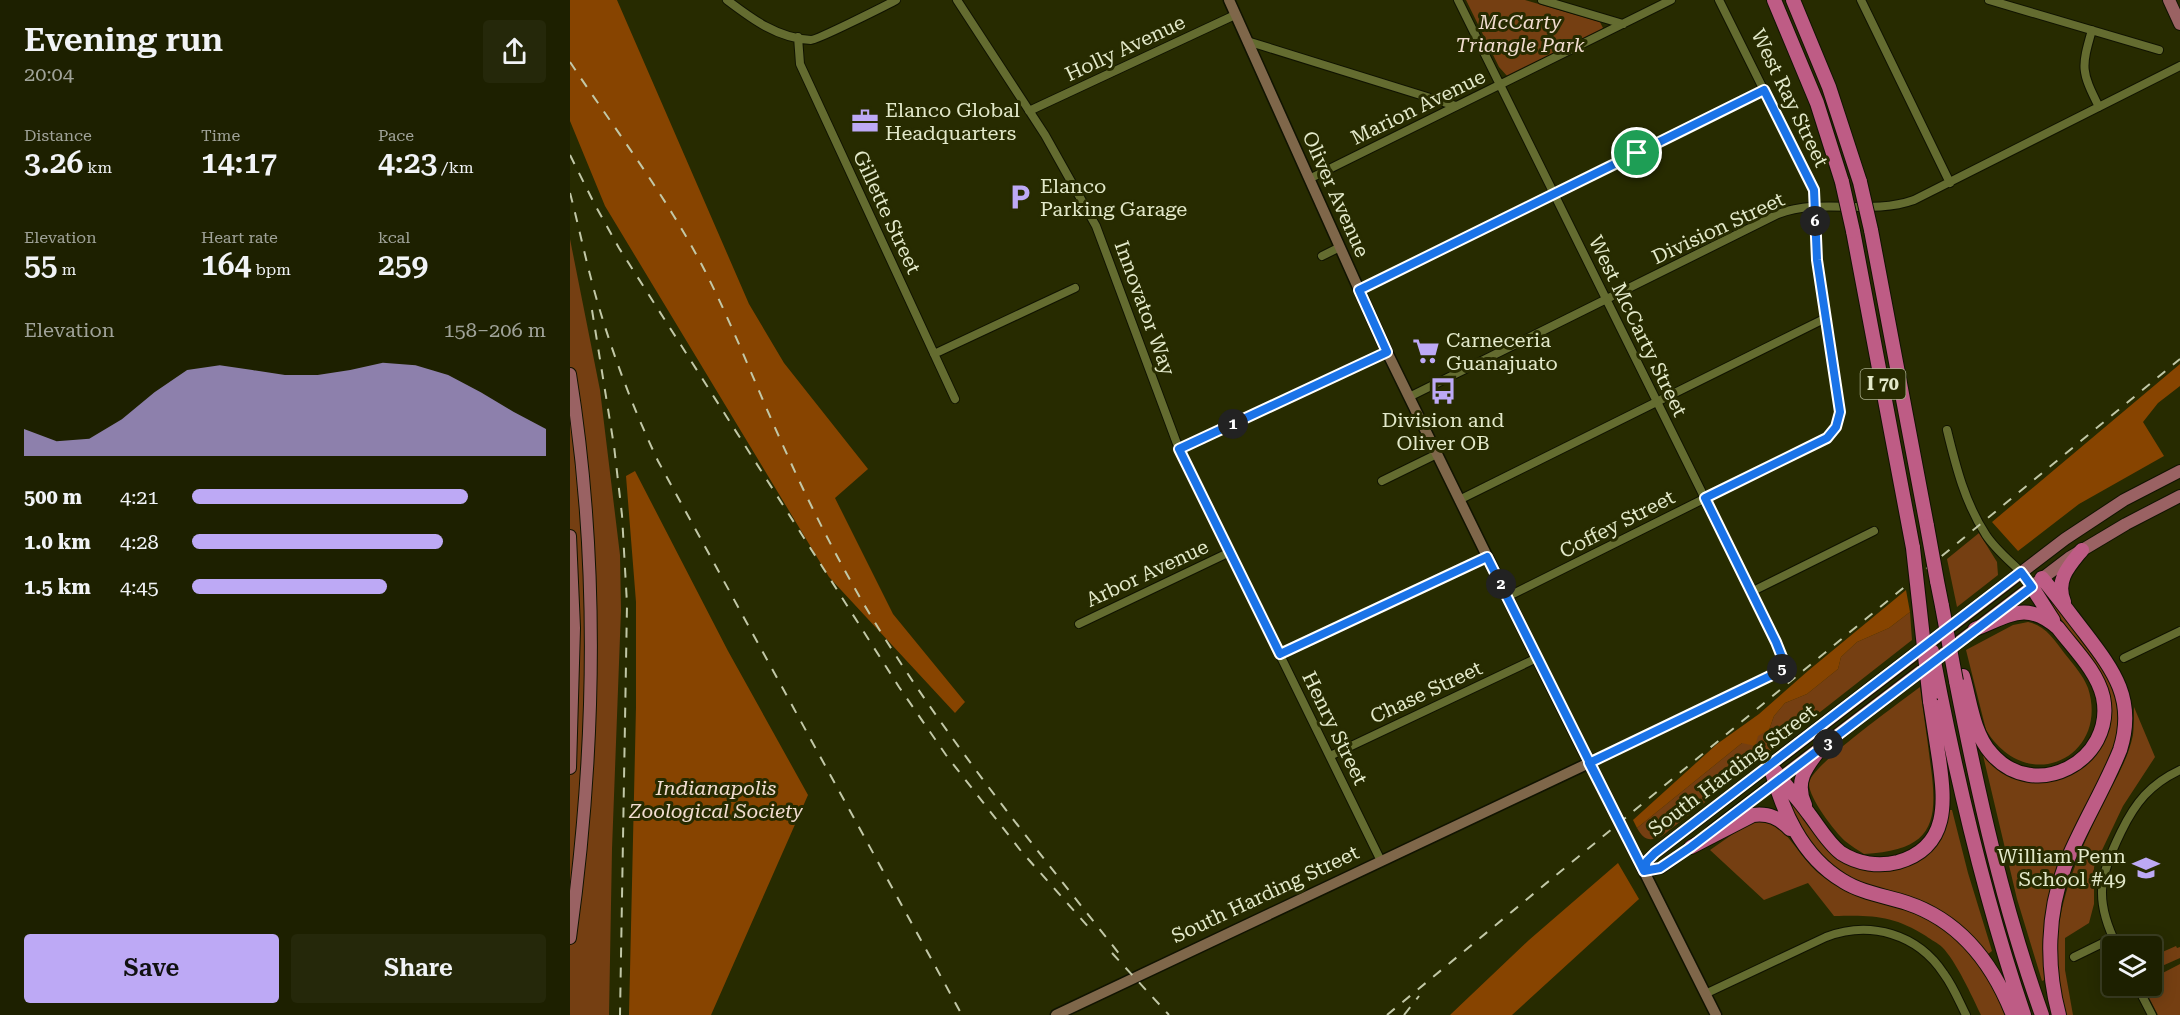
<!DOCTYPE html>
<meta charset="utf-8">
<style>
:root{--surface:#1d2000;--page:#25280a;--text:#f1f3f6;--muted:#a0a399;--line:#3b3e22;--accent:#bda9f5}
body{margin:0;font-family:"Roboto Serif",serif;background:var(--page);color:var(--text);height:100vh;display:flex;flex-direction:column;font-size:22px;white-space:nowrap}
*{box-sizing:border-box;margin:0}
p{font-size:20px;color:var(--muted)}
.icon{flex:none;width:33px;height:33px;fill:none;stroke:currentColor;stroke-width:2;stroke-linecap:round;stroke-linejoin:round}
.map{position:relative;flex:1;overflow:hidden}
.details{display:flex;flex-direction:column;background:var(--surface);width:570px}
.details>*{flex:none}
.fabs{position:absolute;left:1532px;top:936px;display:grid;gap:12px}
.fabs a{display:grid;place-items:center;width:60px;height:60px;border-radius:6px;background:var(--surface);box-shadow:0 3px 15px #0003,0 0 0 2px var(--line);font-size:30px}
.pin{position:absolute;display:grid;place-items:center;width:51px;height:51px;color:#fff;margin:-26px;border:3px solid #fff;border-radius:50%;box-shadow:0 2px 6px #0007}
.km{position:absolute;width:30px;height:30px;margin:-15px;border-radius:50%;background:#222;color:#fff;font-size:16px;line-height:30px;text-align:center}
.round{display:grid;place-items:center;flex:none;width:63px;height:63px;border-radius:6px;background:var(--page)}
.head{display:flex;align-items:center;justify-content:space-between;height:102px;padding:0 24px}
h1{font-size:33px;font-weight:600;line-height:45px}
.figures{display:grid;grid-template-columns:repeat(3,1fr);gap:9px;height:102px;padding:6px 24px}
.figures div{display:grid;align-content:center}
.figures b{font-size:30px;font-weight:600}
.figures small{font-size:16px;font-weight:400}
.figures p{font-size:16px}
.chart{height:168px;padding:12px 24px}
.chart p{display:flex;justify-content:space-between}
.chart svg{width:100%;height:108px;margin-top:6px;fill:var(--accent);opacity:.7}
.button{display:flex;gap:12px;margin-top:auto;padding:12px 24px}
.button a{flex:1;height:69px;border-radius:6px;background:var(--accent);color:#111;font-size:24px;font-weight:600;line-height:69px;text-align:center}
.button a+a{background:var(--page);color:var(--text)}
ul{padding:0 24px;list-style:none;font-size:20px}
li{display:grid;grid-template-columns:96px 72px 1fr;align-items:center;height:45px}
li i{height:15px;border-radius:8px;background:var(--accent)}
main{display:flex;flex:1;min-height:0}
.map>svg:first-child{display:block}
.green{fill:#753f12}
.forest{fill:#874400}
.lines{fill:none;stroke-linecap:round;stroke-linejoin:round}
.street-casing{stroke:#101300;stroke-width:10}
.secondary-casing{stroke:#101300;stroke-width:13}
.primary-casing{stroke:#101300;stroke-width:14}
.highway-casing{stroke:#101300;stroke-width:16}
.street{stroke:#646c30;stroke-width:8}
.secondary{stroke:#7f674a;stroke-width:10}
.primary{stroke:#9a6263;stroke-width:12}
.highway{stroke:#be5c85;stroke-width:14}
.rail{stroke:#c2c8a7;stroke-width:2;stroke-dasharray:10 10;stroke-linecap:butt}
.highway-bridge-casing{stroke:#101300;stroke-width:16;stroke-linecap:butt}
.highway-bridge{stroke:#be5c85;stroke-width:14}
.route-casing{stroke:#fff;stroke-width:12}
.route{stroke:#1a73e8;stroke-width:8}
.labels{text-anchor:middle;stroke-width:6;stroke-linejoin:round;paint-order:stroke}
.shield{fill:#272b00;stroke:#abb08d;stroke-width:1.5}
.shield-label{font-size:18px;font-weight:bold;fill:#e3e9ca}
.park-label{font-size:20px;font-style:italic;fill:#f2ddd0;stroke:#272b00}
.street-label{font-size:20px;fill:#e3e9ca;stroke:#272b00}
.poi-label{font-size:20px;fill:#e3e9ca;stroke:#272b00;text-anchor:start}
</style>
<main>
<section class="details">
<div class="head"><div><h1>Evening run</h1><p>20:04</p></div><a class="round"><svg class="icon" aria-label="share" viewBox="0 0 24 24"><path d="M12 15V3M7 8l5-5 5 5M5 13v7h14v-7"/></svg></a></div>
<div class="figures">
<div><p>Distance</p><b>3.26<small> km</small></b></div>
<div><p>Time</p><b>14:17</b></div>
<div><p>Pace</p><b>4:23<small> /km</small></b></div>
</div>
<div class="figures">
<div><p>Elevation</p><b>55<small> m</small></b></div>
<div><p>Heart rate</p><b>164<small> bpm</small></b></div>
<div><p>kcal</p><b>259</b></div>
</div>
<div class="chart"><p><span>Elevation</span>158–206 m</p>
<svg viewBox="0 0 160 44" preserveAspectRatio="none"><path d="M0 44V33L10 38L20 37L30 29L40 18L50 9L60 7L70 9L80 11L90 11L100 9L110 6L120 7L130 11L140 18L150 26L160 33V44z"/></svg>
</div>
<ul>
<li><b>500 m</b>4:21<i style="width:78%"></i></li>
<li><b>1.0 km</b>4:28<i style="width:71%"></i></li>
<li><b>1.5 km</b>4:45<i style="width:55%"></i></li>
</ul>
<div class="button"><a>Save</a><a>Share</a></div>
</section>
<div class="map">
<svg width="1610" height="1015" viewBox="0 0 1610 1015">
<rect width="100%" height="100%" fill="#272b00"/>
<path class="green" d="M 896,0 L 955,0 L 1030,22 L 1033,28 L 1030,31 L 938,77 L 929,67 Z
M 0,239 L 30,390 L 50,555 L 51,610 L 42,849 L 39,1015 L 0,1015 Z
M 1409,533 L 1427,562 L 1428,575 L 1387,607 L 1377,559 Z
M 1483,601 L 1543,680 L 1549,701 L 1551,730 L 1547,745 L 1489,867 L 1477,979 L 1472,981 L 1447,899 L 1412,751 L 1434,773 L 1456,781 L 1481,781 L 1502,774 L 1519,761 L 1539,721 L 1541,703 L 1533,678 L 1487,613 L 1481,603 Z
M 1340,612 L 1342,640 L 1092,836 C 1079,842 1074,840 1067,828 L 1172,743 L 1199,730 L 1204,716 L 1215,703 L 1237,694 L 1268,669 L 1271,657 L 1287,642 L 1319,628 Z
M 1458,622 C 1476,626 1484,640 1495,654 C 1503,664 1513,675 1518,688 C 1540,756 1458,798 1416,730 L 1396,650 L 1443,625 Z
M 1350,687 C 1353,711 1357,736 1360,761 C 1369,823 1364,850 1294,854 C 1288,850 1281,846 1275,841 C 1265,832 1238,797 1239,783 C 1240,766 1332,701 1350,687 Z
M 1564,707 L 1585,757 L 1553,806 L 1524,867 L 1524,904 L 1519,923 L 1495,938 L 1495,970 L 1503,1015 L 1496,1015 C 1473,942 1496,880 1528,814 C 1540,788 1557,764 1563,735 C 1564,726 1564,716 1564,707 Z
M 1219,800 L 1258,850 L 1307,870 L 1369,840 L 1375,831 L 1379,810 L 1382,810 L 1398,873 L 1422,951 L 1418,954 L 1389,925 L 1319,894 L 1274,877 L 1255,860 L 1235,837 L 1214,801 Z
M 1199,820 C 1219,833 1229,855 1246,871 C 1252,876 1261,882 1269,887 C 1286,898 1310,901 1329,908 C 1387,927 1413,961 1435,1015 L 1411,1015 C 1402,996 1386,961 1372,947 C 1368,943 1361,940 1356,936 C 1323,915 1302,915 1264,916 L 1238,883 L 1194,900 L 1140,850 L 1180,822 Z
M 1606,946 L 1607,948 L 1610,947 L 1610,958 L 1583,970 L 1581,957 Z
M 1610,964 L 1610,1015 L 1588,1015 L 1573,986 L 1581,986 L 1581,979 Z"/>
<path class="forest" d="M 0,0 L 47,0 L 179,304 L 214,363 L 298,469 L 265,498 L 323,614 L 395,702 L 385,713 L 259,577 L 35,206 L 0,121 Z
M 1610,364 L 1610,386 L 1588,403 L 1573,422 L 1594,456 L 1509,504 L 1448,551 L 1422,522 Z
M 65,471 L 158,651 L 238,795 L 141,1015 L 59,1015 L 66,707 L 66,602 L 56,476 Z
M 1336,590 L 1340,612 L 1319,628 L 1287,642 L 1271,657 L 1268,669 L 1237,694 L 1215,703 L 1204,716 L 1199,730 L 1188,736 L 1185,746 L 1172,743 L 1067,828 L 1063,820 L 1147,744 L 1189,714 L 1239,670 Z
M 1048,863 L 1069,899 L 942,1015 L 880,1015 L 959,940 Z"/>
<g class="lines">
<defs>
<path id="street" d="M 157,0 C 182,19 207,38 241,40 C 247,40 315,6 326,0
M 387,0 L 475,135 L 526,226 L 609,449 L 811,861
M 888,0 L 1206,642 L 1212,657 L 1213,668 L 1208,671 L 1019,763
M 972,0 L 1053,24
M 1291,0 L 1380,183
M 1419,0 L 1589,50
M 1522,30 C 1511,68 1511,71 1529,107
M 228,37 L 230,64 L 385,399
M 677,41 L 886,106
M 459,111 L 665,15
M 739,179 L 1101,0
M 752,256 L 770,247
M 789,290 L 1194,90
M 364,354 L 505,288
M 839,397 L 1208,214 C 1252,197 1299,216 1344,200 L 1610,66
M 1377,430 C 1386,467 1395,503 1416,535 C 1425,549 1440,561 1451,572
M 609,449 L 817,352
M 812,481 L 867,454
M 889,500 L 1256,318
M 1181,592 L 1304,531
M 937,597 L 1252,440 C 1266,433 1270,421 1270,406 L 1247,260 L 1244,191 L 1149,0
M 509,624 L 660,552
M 710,654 L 917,557
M 1554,658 L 1610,631
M 760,756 L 967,658
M 1547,946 C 1524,900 1529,877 1551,832 C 1565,803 1580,784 1610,770
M 1504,957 L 1543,938
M 1567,986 L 1582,1015
M 1135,994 L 1256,937 C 1300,920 1348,934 1374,974 C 1383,986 1389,1001 1396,1015"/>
<path id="secondary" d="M 659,0 L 817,352 L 967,658 L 1146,1015
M 1141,831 L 1204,783
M 1126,843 L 1091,868 L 1074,871 L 1077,861 L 1085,853 L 1200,765
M 486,1015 L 1019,763"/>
<path id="primary" d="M 1599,0 L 1610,24
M 0,374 C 30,562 26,750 0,938
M 0,536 L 4,628 L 0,768
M 1200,765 L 1495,539 L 1554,500 L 1610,471
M 1204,783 L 1499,558 L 1556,524 L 1610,496"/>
<path id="highway" d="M 1204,0 L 1247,103 L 1272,182
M 1223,0 L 1259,87 L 1290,182
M 1301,230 L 1357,526
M 1283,231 L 1343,548
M 1472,578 C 1487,596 1501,615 1515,633 C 1544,671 1566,700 1550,750 C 1534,790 1511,826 1495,866 C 1477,913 1476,967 1489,1015
M 1367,581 L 1372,606
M 1462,587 L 1483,620
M 1494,602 C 1485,580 1499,566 1512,550
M 1393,676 C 1400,700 1403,733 1421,753 C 1464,804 1546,761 1533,697 C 1527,671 1504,649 1488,628 C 1456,600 1439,616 1405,629
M 1386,681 C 1408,794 1433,906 1472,1015
M 1370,692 C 1392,802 1418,909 1454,1015
M 1200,765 C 1212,810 1231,856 1273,881 C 1292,893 1316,896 1337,903 C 1391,921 1423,964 1443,1015
M 1205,771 C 1216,786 1228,799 1239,814 C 1249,827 1258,843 1271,853 C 1288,864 1309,867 1328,862 C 1380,847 1375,801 1369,759 C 1366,740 1363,720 1360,701
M 1235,805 C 1224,782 1236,767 1250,749
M 1121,847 L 1183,815 C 1199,813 1209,818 1220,829"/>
</defs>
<use href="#street" class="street-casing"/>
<use href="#secondary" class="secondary-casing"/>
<use href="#primary" class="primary-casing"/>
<use href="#highway" class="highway-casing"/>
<use href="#street" class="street"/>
<use href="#secondary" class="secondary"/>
<use href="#primary" class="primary"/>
<use href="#highway" class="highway"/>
<path class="rail" d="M 0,62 C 46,131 97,197 135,271 C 163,326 185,384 211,441 C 235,495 262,549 292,601 C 367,728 460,841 551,956
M 0,155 L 25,205 L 49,248 L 329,687 L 376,755 L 451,851 L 522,931
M 0,193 C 9,227 16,262 26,297 C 42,353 63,408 88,461 L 392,1015
M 22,310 L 44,446 L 52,515 L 57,604 L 50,1015
M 542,953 L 599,1015
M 817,1015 L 1610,359
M 834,1015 L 849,996"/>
<defs>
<path id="highway-bridge" d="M 1272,182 L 1283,231
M 1290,182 L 1301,230
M 1357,526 L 1367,581
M 1343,548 L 1360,701
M 1372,606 L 1386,681
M 1362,651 L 1370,692"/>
</defs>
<use href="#highway-bridge" class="highway-bridge-casing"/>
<use href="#highway-bridge" class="highway-bridge"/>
</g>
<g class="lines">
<defs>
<path id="route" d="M 1067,153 L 789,290 L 817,352 L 609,449 L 710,654 L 917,557 C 969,662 1021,767 1074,871 L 1090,868 L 1121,847 L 1462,587 L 1451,572 L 1085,853 L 1077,861 L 1074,871 L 1019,763 L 1202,675 L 1213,668 L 1212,657 L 1206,642 L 1135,498 L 1257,438 L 1266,427 L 1270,412 L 1247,260 L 1244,190 L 1194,90 L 1067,153"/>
</defs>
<use href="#route" class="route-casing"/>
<use href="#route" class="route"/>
</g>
<defs>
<symbol id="office-bare" viewBox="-9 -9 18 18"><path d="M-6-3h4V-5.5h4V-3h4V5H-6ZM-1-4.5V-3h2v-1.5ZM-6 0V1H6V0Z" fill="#bda9f5" stroke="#272b00" stroke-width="2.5" paint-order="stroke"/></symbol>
<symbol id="parking-bare" viewBox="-9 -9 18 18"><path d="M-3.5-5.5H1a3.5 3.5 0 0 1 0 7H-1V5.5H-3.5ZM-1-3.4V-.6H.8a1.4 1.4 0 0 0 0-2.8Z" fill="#bda9f5" stroke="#272b00" stroke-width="2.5" paint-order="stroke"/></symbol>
<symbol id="supermarket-bare" viewBox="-9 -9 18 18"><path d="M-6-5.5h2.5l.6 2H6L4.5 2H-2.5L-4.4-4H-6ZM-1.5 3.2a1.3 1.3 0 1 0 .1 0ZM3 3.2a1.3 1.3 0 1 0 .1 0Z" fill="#bda9f5" stroke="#272b00" stroke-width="2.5" paint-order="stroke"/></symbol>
<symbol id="bus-bare" viewBox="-9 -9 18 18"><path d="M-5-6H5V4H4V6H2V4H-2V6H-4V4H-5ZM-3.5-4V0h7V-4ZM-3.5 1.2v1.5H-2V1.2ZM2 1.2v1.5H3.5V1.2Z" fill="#bda9f5" stroke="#272b00" stroke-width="2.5" paint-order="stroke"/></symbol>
<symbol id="school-bare" viewBox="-9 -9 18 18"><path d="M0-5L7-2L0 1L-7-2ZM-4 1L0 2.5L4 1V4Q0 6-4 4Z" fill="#bda9f5" stroke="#272b00" stroke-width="2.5" paint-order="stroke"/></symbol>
</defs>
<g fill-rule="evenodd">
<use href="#office-bare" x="276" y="102" width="38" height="38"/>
<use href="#parking-bare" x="431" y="178" width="38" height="38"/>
<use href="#supermarket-bare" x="837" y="332" width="38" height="38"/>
<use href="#bus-bare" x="854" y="372" width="38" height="38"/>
<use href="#school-bare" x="1557" y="849" width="38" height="38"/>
</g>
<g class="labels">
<rect class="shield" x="1290.5" y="369" width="45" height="30" rx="4.5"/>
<g class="shield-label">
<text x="1313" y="390">I 70</text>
</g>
<g class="park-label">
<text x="950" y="29">McCarty<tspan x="950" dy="23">Triangle Park</tspan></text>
<text x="146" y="795">Indianapolis<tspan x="146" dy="23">Zoological Society</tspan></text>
</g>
<g class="street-label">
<text transform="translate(555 48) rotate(-25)" y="7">Holly Avenue</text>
<text transform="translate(1220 98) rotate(64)" y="7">West Ray Street</text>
<text transform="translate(848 107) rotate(-26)" y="7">Marion Avenue</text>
<text transform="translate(766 194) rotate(66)" y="7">Oliver Avenue</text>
<text transform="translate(317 212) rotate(65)" y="7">Gillette Street</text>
<text transform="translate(1148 228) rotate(-25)" y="7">Division Street</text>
<text transform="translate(575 308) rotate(70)" y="7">Innovator Way</text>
<text transform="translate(1068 326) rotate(64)" y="7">West McCarty Street</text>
<text transform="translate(1047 524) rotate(-27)" y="7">Coffey Street</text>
<text transform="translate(577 573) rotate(-25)" y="7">Arbor Avenue</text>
<text transform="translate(856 692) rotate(-25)" y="7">Chase Street</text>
<text transform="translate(765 728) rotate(64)" y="7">Henry Street</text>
<text transform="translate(1162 770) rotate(-37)" y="7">South Harding Street</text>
<text transform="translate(695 894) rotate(-25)" y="7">South Harding Street</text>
</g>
<g class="poi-label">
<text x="315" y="117">Elanco Global<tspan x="315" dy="23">Headquarters</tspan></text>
<text x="470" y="193">Elanco<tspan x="470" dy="23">Parking Garage</tspan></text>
<text x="876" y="347">Carneceria<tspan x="876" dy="23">Guanajuato</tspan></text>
<text x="873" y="427" text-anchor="middle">Division and<tspan x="873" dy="23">Oliver OB</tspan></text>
<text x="1556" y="863" text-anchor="end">William Penn<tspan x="1556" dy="23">School #49</tspan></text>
</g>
</g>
</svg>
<div class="fabs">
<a><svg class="icon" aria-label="layers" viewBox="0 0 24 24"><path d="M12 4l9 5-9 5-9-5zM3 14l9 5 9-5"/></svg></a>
</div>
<div class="pin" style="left:1067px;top:153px;background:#1e9e55"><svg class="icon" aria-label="arrive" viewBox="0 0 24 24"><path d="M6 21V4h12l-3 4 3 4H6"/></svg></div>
<b class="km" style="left:663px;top:424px">1</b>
<b class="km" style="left:931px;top:584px">2</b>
<b class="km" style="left:1258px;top:744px">3</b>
<b class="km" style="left:1212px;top:669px">5</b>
<b class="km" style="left:1245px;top:221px">6</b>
</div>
</main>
